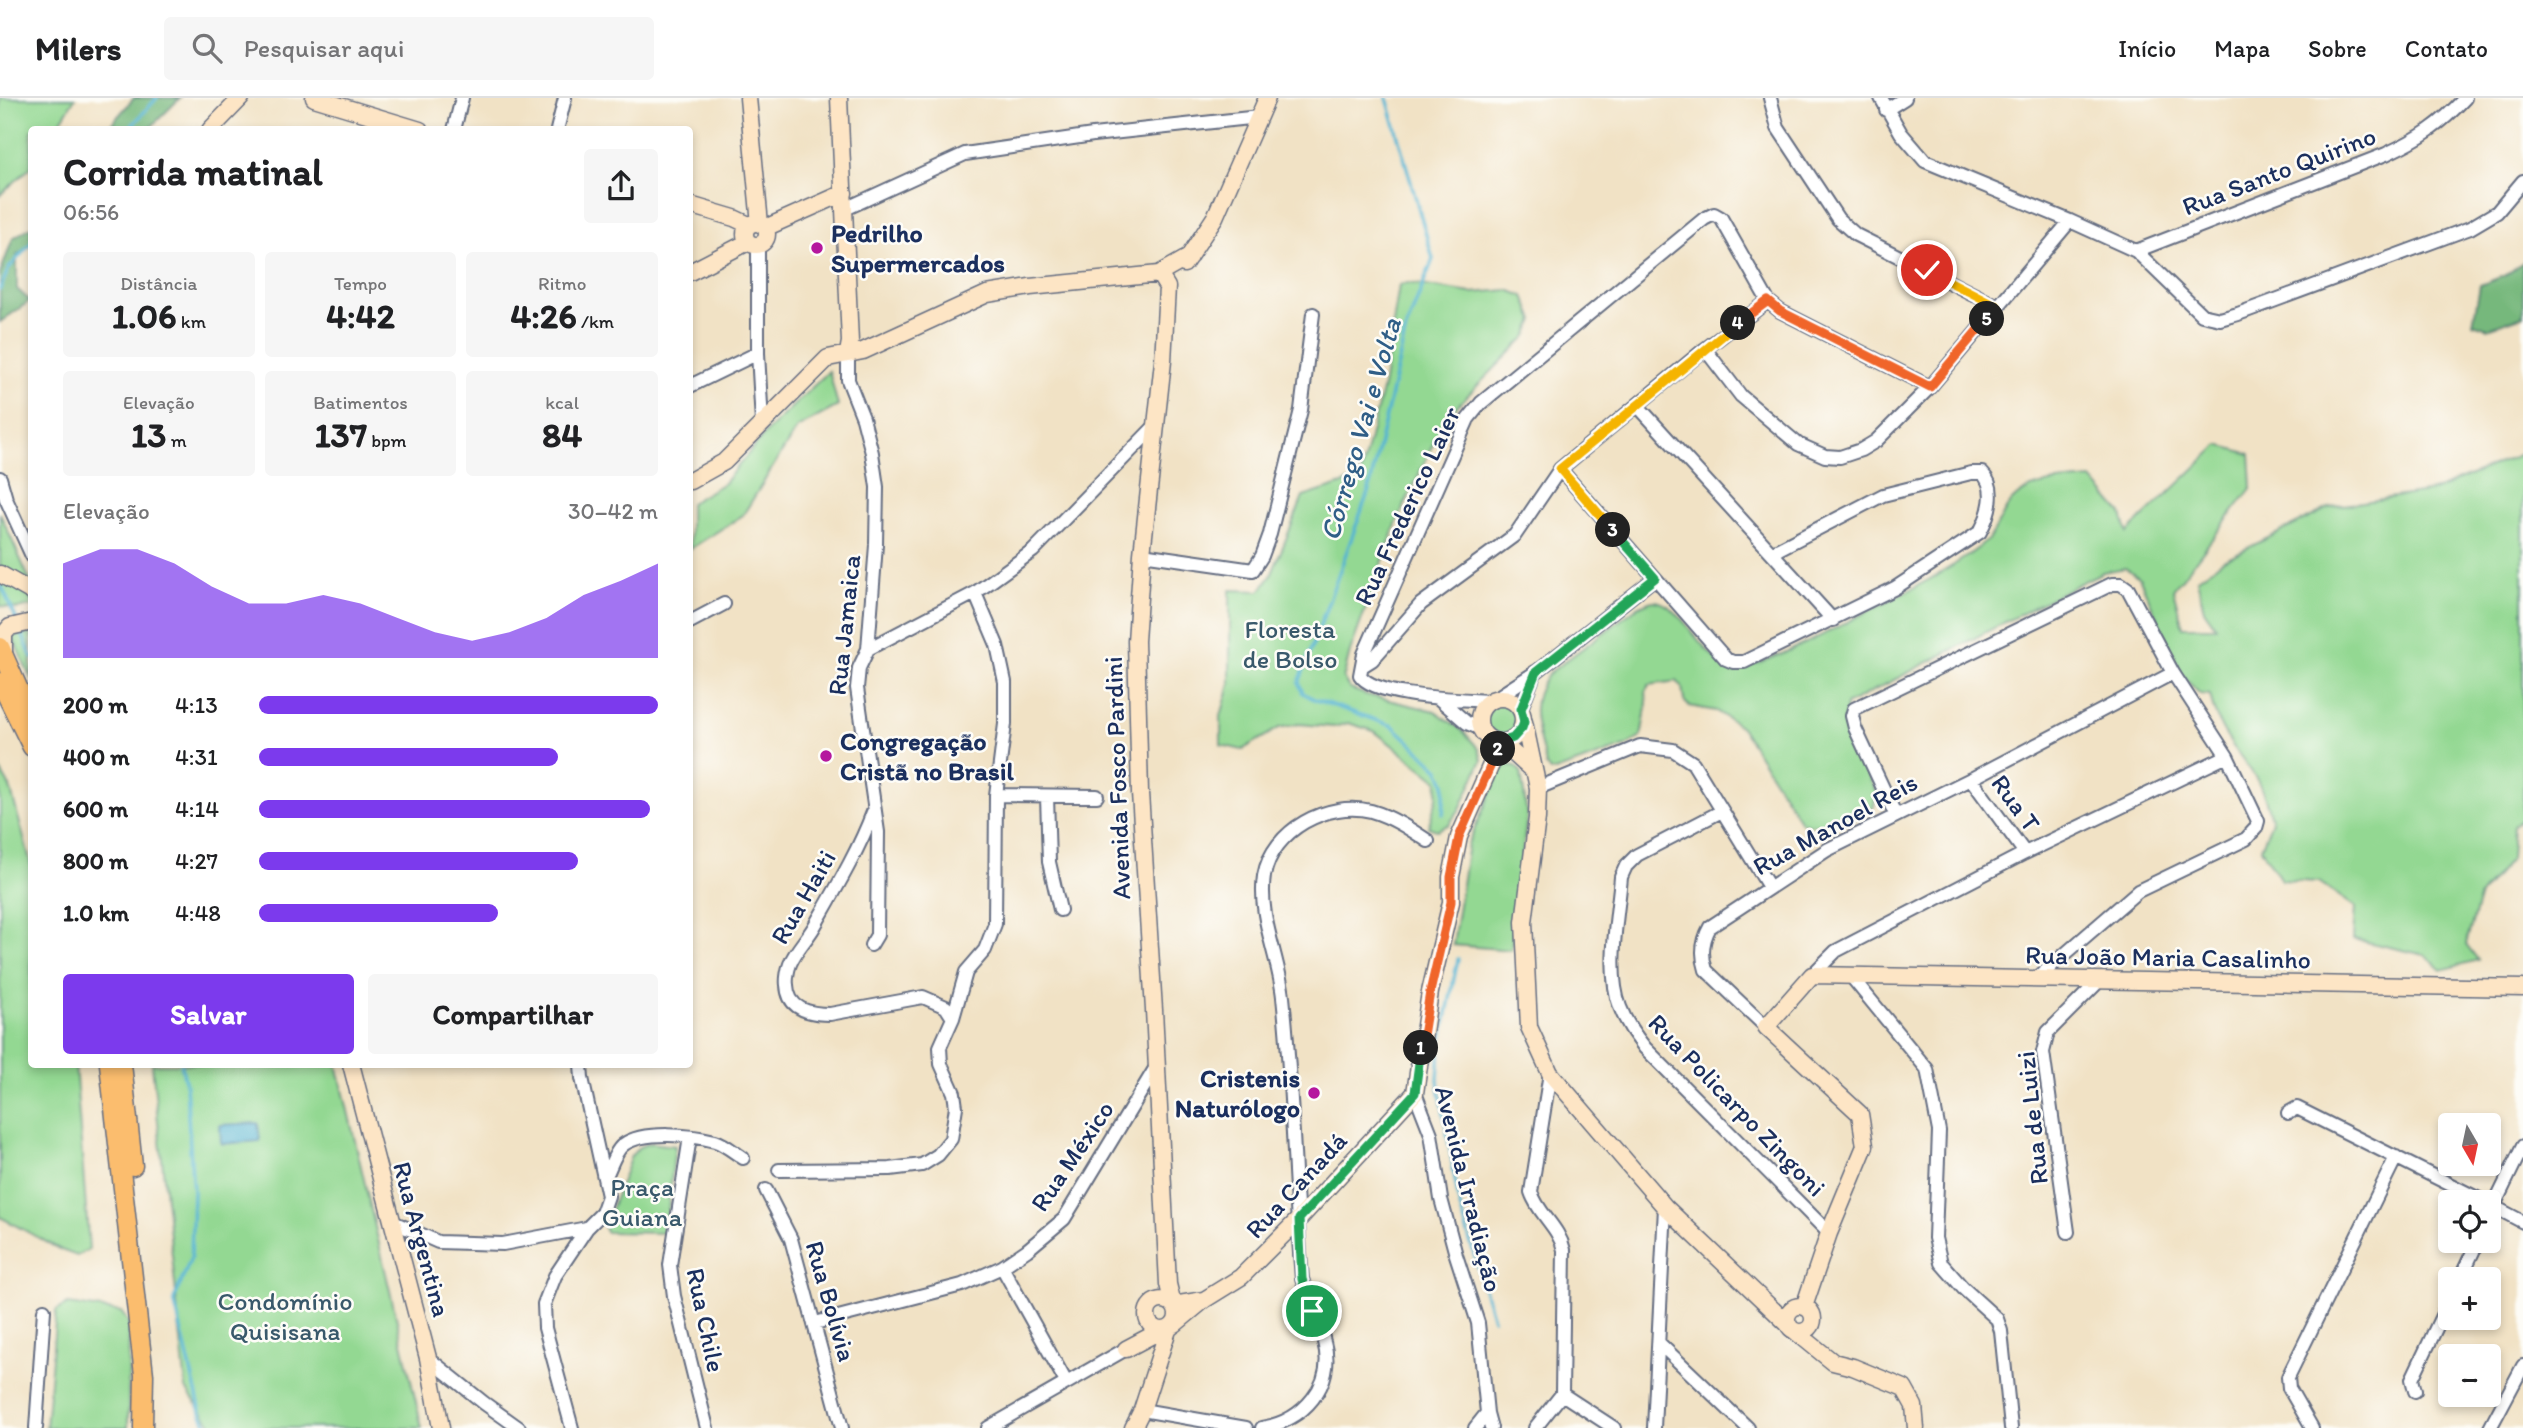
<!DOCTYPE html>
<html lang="pt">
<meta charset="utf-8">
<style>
:root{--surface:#fff;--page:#f6f6f6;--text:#202124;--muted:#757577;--line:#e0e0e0;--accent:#7c3aed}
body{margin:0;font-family:Itim,sans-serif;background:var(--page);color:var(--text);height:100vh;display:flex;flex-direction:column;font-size:26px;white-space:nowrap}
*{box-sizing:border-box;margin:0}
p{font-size:23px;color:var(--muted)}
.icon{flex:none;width:38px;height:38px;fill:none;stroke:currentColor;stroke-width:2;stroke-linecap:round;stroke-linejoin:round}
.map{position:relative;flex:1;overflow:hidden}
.panel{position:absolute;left:28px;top:28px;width:665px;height:942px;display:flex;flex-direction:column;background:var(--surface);border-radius:7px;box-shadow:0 4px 10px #0003}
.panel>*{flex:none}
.needle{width:46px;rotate:171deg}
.tools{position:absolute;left:2438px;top:1015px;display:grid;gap:14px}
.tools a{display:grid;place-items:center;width:63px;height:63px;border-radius:7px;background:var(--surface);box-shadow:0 4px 10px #0003;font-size:35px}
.pin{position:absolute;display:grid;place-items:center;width:60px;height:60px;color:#fff;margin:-30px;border:4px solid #fff;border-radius:50%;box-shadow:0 2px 7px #0007}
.km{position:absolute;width:35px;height:35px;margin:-18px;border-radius:50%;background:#222;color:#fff;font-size:19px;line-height:35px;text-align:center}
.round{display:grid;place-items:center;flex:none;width:74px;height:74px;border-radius:7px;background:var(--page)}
.summary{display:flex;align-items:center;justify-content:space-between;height:119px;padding:0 35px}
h1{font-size:38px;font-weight:700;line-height:52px}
.stats{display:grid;grid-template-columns:repeat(3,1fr);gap:10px;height:119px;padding:7px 35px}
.stats div{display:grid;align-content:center;border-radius:7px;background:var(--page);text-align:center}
.stats b{font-size:35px;font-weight:700}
.stats small{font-size:19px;font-weight:400}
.stats p{font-size:19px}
.chart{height:196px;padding:14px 35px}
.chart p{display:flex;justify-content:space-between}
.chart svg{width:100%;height:126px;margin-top:7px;fill:var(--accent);opacity:.7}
.cta{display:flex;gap:14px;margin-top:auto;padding:14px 35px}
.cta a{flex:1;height:80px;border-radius:7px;background:var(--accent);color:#fff;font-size:28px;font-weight:700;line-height:80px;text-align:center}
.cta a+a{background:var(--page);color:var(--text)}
ul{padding:0 35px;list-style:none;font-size:23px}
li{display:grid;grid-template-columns:112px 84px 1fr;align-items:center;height:52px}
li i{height:18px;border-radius:9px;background:var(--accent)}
header{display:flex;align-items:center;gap:42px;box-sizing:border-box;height:98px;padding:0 35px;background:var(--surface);border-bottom:2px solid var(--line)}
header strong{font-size:33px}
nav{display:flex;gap:38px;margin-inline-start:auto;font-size:24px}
.search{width:490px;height:63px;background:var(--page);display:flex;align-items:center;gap:18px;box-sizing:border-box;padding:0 24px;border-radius:7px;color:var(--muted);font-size:26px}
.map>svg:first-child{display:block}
.green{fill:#93d892;stroke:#578478;stroke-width:2}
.forest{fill:#76b87c;stroke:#48746d;stroke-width:2}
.water{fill:#53b4d2;stroke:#377298;stroke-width:2}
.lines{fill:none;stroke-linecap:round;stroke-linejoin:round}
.stream{stroke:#53b4d2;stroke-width:3.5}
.street-casing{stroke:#666e82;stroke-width:16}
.secondary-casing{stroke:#666e82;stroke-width:19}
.primary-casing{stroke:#666e82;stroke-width:21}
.street{stroke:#fff;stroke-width:12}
.secondary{stroke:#fde5c5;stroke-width:16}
.primary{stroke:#fbbd6e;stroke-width:18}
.split-1-casing{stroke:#fff;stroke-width:14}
.split-2-casing{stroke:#fff;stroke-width:14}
.split-3-casing{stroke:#fff;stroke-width:14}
.split-4-casing{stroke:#fff;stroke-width:14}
.split-5-casing{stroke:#fff;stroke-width:14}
.split-6-casing{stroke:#fff;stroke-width:14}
.split-1{stroke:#22a559;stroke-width:9}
.split-2{stroke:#f0652b;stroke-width:9}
.split-3{stroke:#22a559;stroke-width:9}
.split-4{stroke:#f5b400;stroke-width:9}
.split-5{stroke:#f0652b;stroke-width:9}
.split-6{stroke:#f5b400;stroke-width:9}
.poi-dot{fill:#b5179e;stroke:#fdfcf7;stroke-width:2.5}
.labels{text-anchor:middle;stroke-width:5;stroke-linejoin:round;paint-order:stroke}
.street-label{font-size:26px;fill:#1b2f5e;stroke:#fdfcf7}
.poi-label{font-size:26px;font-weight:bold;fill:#1b2f5e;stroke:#fdfcf7;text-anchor:start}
.park-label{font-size:26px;fill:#39596b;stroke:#fdfcf7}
.water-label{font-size:28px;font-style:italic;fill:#2f5e87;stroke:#fdfcf7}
</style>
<header>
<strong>Milers</strong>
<div class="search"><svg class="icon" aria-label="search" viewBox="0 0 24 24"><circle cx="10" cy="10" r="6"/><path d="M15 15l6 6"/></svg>Pesquisar aqui</div>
<nav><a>Início</a><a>Mapa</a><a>Sobre</a><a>Contato</a></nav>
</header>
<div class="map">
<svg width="2523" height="1330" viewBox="0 0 2523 1330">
<rect width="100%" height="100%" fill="#fdfcf7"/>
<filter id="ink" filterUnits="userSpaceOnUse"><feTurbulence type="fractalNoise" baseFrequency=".0143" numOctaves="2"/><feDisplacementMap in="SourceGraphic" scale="14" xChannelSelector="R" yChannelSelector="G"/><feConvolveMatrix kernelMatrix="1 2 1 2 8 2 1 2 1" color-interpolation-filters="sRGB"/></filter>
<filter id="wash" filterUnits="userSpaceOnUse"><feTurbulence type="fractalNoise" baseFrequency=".00686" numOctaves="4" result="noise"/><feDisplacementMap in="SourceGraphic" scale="28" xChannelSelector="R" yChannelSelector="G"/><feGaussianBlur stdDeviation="1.57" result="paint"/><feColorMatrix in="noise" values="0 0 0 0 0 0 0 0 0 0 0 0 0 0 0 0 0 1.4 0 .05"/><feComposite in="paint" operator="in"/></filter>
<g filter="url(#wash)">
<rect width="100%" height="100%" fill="#f1e2c5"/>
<path class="green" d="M 0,0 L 75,0 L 56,31 L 32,32 L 31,69 L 0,97 Z
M 1408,185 L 1471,195 L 1508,192 L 1524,198 L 1534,222 L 1527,238 L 1445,320 L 1397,424 L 1350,554 L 1343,581 L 1350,591 L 1367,597 L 1435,613 L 1463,633 L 1479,651 L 1482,662 L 1460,711 L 1448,727 L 1437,732 L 1428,729 L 1437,700 L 1438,683 L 1374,633 L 1348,625 L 1334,629 L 1299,626 L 1279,630 L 1242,652 L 1221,647 L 1221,618 L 1230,586 L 1230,492 L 1260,493 L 1271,478 L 1303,399 L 1352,383 L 1361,375 L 1384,284 L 1399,187 Z
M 829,273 L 838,308 L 797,330 L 743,417 L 690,451 L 690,405 L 724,385 L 768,332 Z
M 2219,347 L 2250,356 L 2252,389 L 2173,492 L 2183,529 L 2216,529 L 2204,512 L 2197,481 L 2223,462 L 2331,409 L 2433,393 L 2523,355 L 2523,720 L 2513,728 L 2511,760 L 2480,797 L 2466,846 L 2478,862 L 2442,872 L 2425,857 L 2353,841 L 2355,809 L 2319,784 L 2281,782 L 2261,750 L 2272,723 C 2268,710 2264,694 2257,682 C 2237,650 2218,637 2210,597 L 2200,596 L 2183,579 L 2139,479 L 2125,470 L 2103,474 L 2082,484 L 1846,607 L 1844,625 L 1876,694 L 1874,709 L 1849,724 L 1810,727 L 1801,724 L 1741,629 L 1716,613 L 1689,608 L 1684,603 L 1682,589 L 1677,583 L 1649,587 L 1646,594 L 1647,605 L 1641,639 L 1625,648 L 1555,673 L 1550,673 L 1546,668 C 1539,633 1524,608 1548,576 L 1638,509 C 1642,507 1648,504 1653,503 C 1686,502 1705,581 1748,568 C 1790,556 1829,533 1868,513 C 1903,495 1938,479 1970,456 C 1976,451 1985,446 1990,439 C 1999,428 2002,413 2012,403 C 2031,382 2066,384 2092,381 L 2122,416 L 2127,435 Z
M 0,415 L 31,485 L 31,508 L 18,511 L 0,508 Z
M 31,535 L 31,581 L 12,538 Z
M1485 622a16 16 0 1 1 32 0a16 16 0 1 1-32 0Z
M 1507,667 L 1515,668 L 1521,674 L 1527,718 L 1511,852 L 1453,847 L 1468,746 L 1501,671 Z
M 0,672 L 10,689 L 31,766 L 32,966 L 75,966 L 89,1151 L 77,1158 L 61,1152 L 0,1119 Z
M 152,966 L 337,966 L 422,1330 L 214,1330 L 186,1291 Z
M 650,1045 L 675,1048 L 666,1132 L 662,1135 L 606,1134 L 604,1130 L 631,1058 L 639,1049 Z
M 68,1206 L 121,1214 L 129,1225 L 128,1330 L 46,1330 L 56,1213 Z"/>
<path class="forest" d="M 134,0 L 180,0 L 149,31 L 107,31 Z
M 31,129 L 31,147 L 17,157 L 17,191 L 30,203 L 0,224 L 0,176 L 13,140 Z
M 2523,164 L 2523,218 L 2488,230 L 2473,225 L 2480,187 L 2506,177 Z"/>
<path class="water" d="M 258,1025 L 260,1043 L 221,1046 L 220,1027 Z"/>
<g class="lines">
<path class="stream" d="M 1387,0 L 1433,161 L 1406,231 L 1369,392 L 1299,585 L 1303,595 L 1314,601 L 1393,628 L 1439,671 L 1445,686 L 1443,716
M 128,32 L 157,0
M 0,191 L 9,170 L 32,144
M 0,484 L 17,523
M 20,531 L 32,560
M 1458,861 L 1440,950 L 1438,982 L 1459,1105 L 1493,1221
M 181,966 L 186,987 L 193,1094 L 191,1160 L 174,1202 L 201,1314 L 208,1330"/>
</g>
</g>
<g filter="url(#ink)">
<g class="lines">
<defs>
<path id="street" d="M 1770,0 L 1778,30 L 1838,121 L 1856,137 L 1997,208
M 1881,0 L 1901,35 L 1925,63 L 2070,123 L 2136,153 L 2202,217 L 2220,221 L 2238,216 L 2470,130 L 2497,114 L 2523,83
M 1886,12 L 1905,0
M 454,32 L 462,0
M 557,32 L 565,0
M 845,111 L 965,56 L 1093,37 L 1259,19
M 758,147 L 758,255 L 762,325
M 2136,153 L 2386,56 C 2420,40 2439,28 2465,0
M 1705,251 L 1741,298 L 1798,346 L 1825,358 L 1840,359 L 1861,352 L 1876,343 L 1930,289 L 2070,123
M 848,255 L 848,282 L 863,320 L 872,355 L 877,389 L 876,447 L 868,551 L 859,570 L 857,590 L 878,734 L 877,837 L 871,847
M 690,288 L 758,255
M 1637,307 L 1833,522
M 1560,371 L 1726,561 L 1733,564 L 1744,564 L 1895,490 L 1980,434 C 1989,417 1998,390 1982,375 L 1971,375 L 1883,397 L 1773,454
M 0,380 L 6,401 L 32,458
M 1142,456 L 1253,472 L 1262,458 L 1270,436 L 1301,312 L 1313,216
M 690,524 L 724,506
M 868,551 L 975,495 L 1033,453 L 1155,328
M 1364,567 L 1372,562 L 1421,506 L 1515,437 L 1560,371 L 1705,251 L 1768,203
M 1438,600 L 1467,625 L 1481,631
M 1496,600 L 1536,574 L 1655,480
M 1490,603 C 1463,601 1374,600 1360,577 L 1364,556 L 1468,321 L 1481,305 L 1704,121 L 1714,116 L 1721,120 L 1768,203 L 1780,213 L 1930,289
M 1521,611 L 1535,574
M 1971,681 L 2025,755
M 1538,690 L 1640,648 L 1673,652 L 1693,665 L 1769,789
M 996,697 L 1097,698
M 1047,698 L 1049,764 L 1060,812
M 1722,713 L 1637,757 L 1626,768 L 1621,779 C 1618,817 1606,872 1620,909 C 1626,925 1635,937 1645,950 L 1829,1135
M 873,714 C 858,754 835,792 814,829 C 807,841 795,853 790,866 C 788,871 786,881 787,887 C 788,912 810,916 830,916 L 923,899 L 946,909 L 953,920
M 1896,718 L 1855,630 L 1852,618 L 1854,611 L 2112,486 L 2121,486 L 2128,491 L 2173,575 L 2227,658 L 2258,723 L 2256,730 L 2246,741 L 2138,793 L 2035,882
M 1812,877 L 1836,853 L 2025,755 L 2227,658
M 1850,877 L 1927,971 L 1939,1033 L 1935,1140 L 1941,1165 L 1963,1190 L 1997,1221 L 2001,1233 L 2011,1330
M 1766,929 L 1706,872 C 1701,857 1702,843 1710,829 L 1827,752 L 1971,681 L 2173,575
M 1550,975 L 1531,1094 C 1538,1116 1559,1129 1564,1152 L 1562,1296 L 1614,1330
M 1415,995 L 1431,1036 L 1441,1101 L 1456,1157 L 1478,1225 L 1487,1315 L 1491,1330
M 2288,1015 L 2297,1010 L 2485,1104
M 690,1039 L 670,1167 L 674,1198 L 707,1330
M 779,1072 L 890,1071 L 922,1067 L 938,1057 L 951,1041 L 956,1009 L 954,995 L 941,966 L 940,949 L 953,920 L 966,874 L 985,852 L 995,826 L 996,697 L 1005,626 L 1005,584 L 997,547 L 975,495
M 605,1080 C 610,1071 615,1053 623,1047 C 643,1032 692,1037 715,1043 C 725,1046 735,1055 743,1060
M 766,1092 L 791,1141 L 842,1330
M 2489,1106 L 2523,1124
M 2488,1120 L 2523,1048
M 393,1124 L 438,1144 L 503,1146 L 587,1130
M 2068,1134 L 2043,954 L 2048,934 L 2100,882
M 1002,1169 L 1066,1284
M 2460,1181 L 2478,1143
M 815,1225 L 962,1187 L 1002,1169 L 1027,1152 L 1064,1121 L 1156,969
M 1660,1246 L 1748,1330
M 428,1260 L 484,1305 L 519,1330
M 2415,1293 L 2412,1281 L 2450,1201
M 1142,1312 L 1246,1330
M 36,1330 L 44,1212
M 572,1330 L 545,1230 L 544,1206 L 555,1178 L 587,1130 L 602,1115 L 608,1098 L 582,980 L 581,966
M 988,1330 L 1126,1251
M 1262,1330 C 1303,1323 1336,1287 1324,1244 C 1322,1233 1316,1223 1312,1213 C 1308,1203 1306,1192 1302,1181 C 1294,1087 1293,993 1283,899 C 1279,859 1258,819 1264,778 C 1272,732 1328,702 1371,713 C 1392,719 1410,731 1428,743
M 1475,1330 L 1487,1315
M 1535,1330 L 1562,1296
M 1654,1330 L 1665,1109
M 2312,1330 L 2289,1290 L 2288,1279 L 2396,1059
M 2490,1330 L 2523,1268"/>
<path id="secondary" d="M 314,0 L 420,32
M 748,0 L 760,126
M 839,0 L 850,244 L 848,255
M 210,32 L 241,0
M 690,107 L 734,120 L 749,127
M745 136a11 11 0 1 1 22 0a11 11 0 1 1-22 0Z
M 765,130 L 844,95
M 1184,166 L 1215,119 L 1267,0
M 690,174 L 748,144
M 1159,176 L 1167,189 L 1163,263 L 1142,456 L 1136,543 L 1140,695 L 1154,912 L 1168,1186 L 1173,1207 L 1204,1202
M 690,383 L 724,364 L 828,260 L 863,253 L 987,196 L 1030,189 L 1159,176 L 1189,159
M 0,476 L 32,494
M 4,561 L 4,536 L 10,529 L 32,524
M1479 622a22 22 0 1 1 44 0a22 22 0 1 1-44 0Z
M 1524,624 L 1538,690 L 1537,720 L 1524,824 L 1529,929 L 1550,975 L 1665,1109 L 1789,1227
M 351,966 L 428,1260 L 441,1330
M1147 1217a15 15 0 1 1 30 0a15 15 0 1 1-30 0Z
M1787 1221a13 13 0 1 1 26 0a13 13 0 1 1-26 0Z
M 1804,1209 L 1829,1135 L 1865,1048 L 1860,1016 L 1766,929 L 1812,877 L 2523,890
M 1175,1226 L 1204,1202 L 1241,1179 L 1299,1121 L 1415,995 L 1430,894 L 1451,804 L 1451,779 L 1459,739 L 1501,644 L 1532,672
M 1795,1233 L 1833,1264 L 1853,1269 L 1904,1290 L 1914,1308 L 1916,1330
M 1126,1251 L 1160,1233
M 1133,1330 L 1142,1312 L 1168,1232"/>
<path id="primary" d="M 0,549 L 32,621
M 0,584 L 32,649
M 109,966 L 144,1277 L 143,1330
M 122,966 L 133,1068"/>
</defs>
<use href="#street" class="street-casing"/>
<use href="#secondary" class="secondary-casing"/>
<use href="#primary" class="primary-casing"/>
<use href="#street" class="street"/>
<use href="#secondary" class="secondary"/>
<use href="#primary" class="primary"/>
</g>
</g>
<g class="lines" filter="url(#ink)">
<defs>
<path id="split-1" d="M 1312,1213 L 1302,1181 L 1299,1121 L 1415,995 L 1421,950"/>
<path id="split-2" d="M 1421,950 L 1430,894 L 1451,804 L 1451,779 L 1459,739 L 1498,651"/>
<path id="split-3" d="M 1498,651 L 1501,644 L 1513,640 L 1522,630 L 1524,624 L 1521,611 L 1536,574 L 1655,480 L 1613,432"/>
<path id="split-4" d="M 1613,432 L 1560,371 L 1738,225"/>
<path id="split-5" d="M 1738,225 L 1768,203 L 1780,213 L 1930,289 L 1987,221"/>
<path id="split-6" d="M 1927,172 L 1997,208 L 1987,221"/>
</defs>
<use href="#split-1" class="split-1-casing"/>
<use href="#split-2" class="split-2-casing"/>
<use href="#split-3" class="split-3-casing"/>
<use href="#split-4" class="split-4-casing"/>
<use href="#split-5" class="split-5-casing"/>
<use href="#split-6" class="split-6-casing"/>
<use href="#split-1" class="split-1"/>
<use href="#split-2" class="split-2"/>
<use href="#split-3" class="split-3"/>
<use href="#split-4" class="split-4"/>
<use href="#split-5" class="split-5"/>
<use href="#split-6" class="split-6"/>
</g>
<g class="poi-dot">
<circle cx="817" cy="150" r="7"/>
<circle cx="826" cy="658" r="7"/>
<circle cx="1314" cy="995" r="7"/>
</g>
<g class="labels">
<g class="street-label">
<text transform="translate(2279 73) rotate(-21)" y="9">Rua Santo Quirino</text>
<text transform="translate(1407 408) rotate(-65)" y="9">Rua Frederico Laier</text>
<text transform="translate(844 527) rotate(-84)" y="9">Rua Jamaica</text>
<text transform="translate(1117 680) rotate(-92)" y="9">Avenida Fosco Pardini</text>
<text transform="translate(2016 705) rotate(54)" y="9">Rua T</text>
<text transform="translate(1835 726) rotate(-29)" y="9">Rua Manoel Reis</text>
<text transform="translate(803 799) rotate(-60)" y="9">Rua Haiti</text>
<text transform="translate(2168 859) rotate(1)" y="9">Rua João Maria Casalinho</text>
<text transform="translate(1737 1007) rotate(46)" y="9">Rua Policarpo Zingoni</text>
<text transform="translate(2032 1020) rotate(-96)" y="9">Rua de Luizi</text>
<text transform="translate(1072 1058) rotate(-56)" y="9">Rua México</text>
<text transform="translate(1296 1087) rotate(-47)" y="9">Rua Canadá</text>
<text transform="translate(1469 1091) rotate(76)" y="9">Avenida Irradiação</text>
<text transform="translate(422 1141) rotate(75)" y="9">Rua Argentina</text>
<text transform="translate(831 1203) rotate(74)" y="9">Rua Bolívia</text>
<text transform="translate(706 1222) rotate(78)" y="9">Rua Chile</text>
</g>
<g class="poi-label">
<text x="831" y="144">Pedrilho<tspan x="831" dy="30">Supermercados</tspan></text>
<text x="840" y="652">Congregação<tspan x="840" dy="30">Cristã no Brasil</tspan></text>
<text x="1300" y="989" text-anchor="end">Cristenis<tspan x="1300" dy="30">Naturólogo</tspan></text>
</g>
<g class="park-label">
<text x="1290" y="540">Floresta<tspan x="1290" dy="30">de Bolso</tspan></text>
<text x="642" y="1098">Praça<tspan x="642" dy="30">Guiana</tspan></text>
<text x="285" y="1212">Condomínio<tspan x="285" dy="30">Quisisana</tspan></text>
</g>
<g class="water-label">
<text transform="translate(1360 331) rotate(-74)" y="10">Córrego Vai e Volta</text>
</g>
</g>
</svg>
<div class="tools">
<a><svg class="needle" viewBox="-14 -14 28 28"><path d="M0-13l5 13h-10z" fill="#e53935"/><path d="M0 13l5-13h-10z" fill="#757577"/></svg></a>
<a><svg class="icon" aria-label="locate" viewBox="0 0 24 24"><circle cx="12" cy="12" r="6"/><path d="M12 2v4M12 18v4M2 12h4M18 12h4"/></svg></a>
<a>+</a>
<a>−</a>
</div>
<div class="pin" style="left:1312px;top:1213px;background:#1e9e55"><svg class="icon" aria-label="arrive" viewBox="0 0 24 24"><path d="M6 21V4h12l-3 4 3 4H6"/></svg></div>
<div class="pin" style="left:1927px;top:172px;background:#d93025"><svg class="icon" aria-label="check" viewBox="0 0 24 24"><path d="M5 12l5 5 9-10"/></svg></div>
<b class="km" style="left:1421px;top:950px">1</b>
<b class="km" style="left:1498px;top:651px">2</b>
<b class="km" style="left:1613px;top:432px">3</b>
<b class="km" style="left:1738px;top:225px">4</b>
<b class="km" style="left:1987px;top:221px">5</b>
<section class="panel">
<div class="summary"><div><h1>Corrida matinal</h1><p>06:56</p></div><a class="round"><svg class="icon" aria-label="share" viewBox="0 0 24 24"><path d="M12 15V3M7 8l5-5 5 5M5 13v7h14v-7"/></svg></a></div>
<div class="stats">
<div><p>Distância</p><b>1.06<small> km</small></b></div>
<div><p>Tempo</p><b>4:42</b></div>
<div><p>Ritmo</p><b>4:26<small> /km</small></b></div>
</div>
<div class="stats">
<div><p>Elevação</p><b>13<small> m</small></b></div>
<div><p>Batimentos</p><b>137<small> bpm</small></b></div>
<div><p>kcal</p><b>84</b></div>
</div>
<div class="chart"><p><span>Elevação</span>30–42 m</p>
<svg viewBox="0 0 160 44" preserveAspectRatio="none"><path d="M0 44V11L10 6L20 6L30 11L40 19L50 25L60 25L70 22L80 25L90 30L100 35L110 38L120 35L130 30L140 22L150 17L160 11V44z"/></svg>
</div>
<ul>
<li><b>200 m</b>4:13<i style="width:100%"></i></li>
<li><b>400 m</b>4:31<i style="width:75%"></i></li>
<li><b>600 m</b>4:14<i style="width:98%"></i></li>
<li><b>800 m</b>4:27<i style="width:80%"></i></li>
<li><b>1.0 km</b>4:48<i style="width:60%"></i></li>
</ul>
<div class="cta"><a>Salvar</a><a>Compartilhar</a></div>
</section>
</div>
